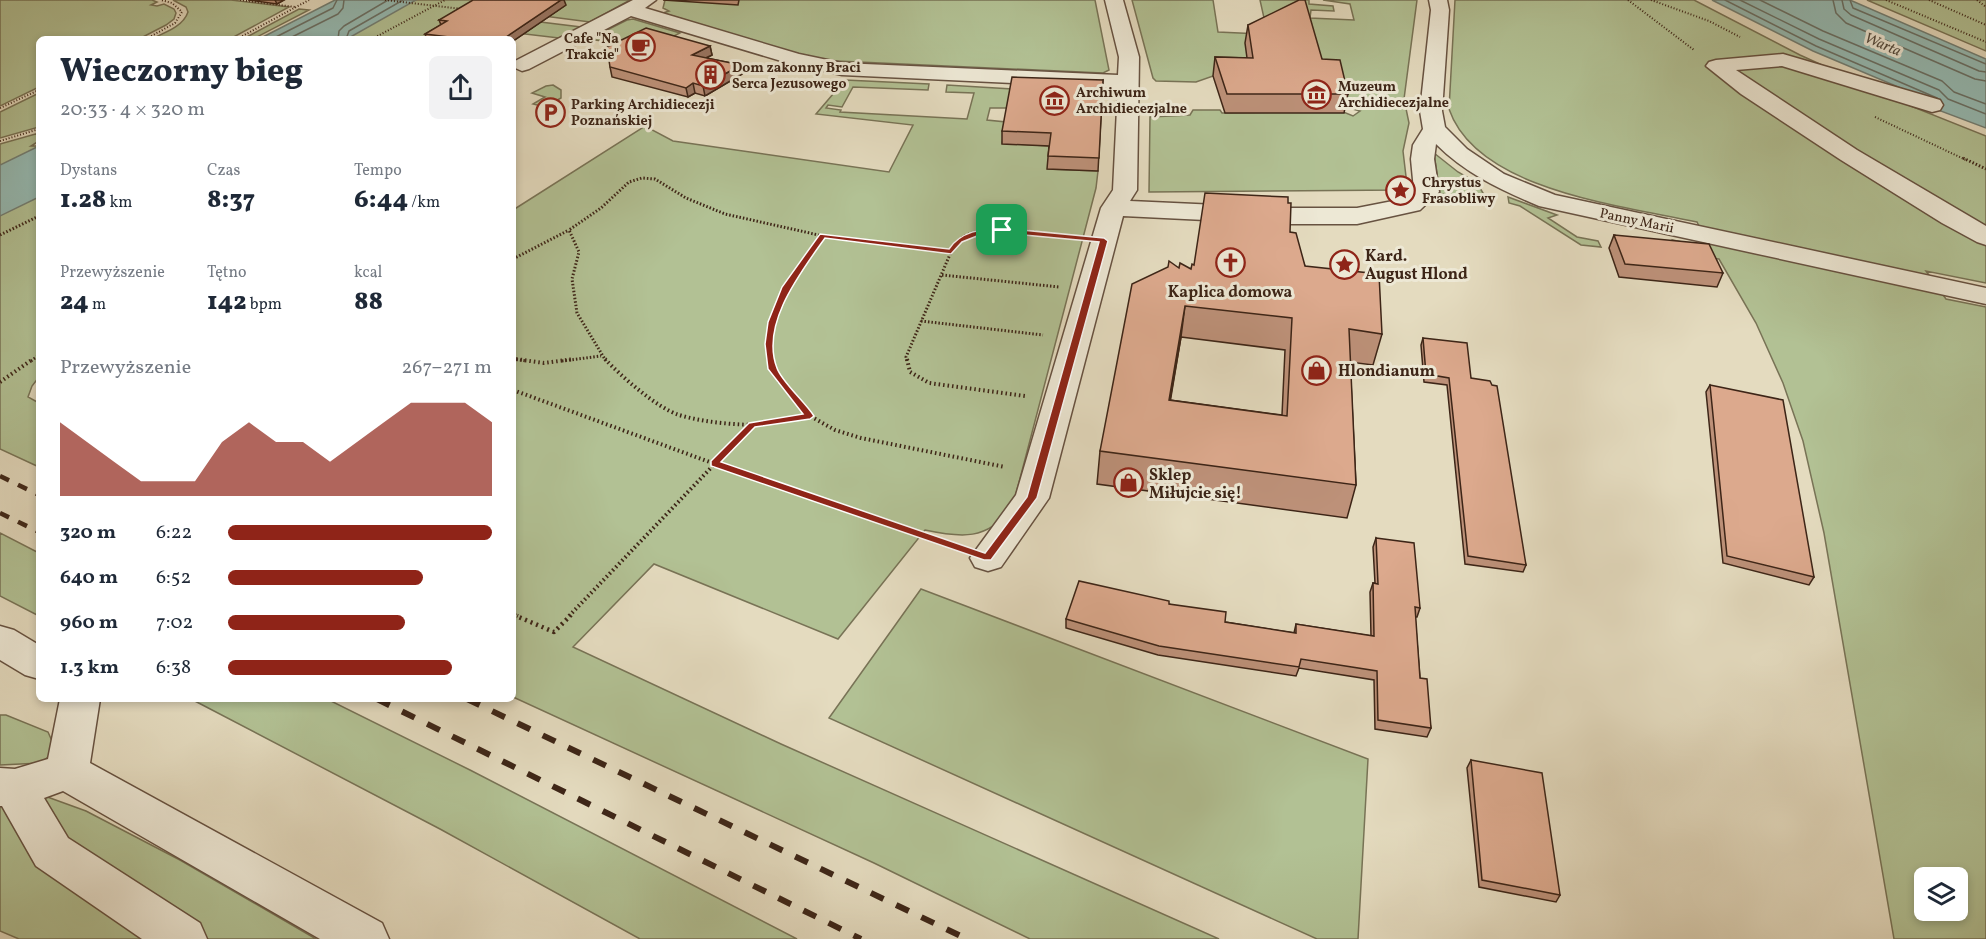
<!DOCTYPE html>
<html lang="pl">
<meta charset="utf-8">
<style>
:root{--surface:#fff;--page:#f2f2f3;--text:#1f2937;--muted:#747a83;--accent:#8f2418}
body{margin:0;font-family:Vollkorn,serif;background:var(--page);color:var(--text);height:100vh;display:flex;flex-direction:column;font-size:22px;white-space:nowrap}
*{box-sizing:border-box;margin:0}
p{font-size:20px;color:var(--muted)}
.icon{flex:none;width:33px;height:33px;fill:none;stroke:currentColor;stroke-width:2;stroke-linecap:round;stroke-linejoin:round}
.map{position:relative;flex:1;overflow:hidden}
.panel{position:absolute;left:36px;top:36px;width:480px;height:666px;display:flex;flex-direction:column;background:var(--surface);border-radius:9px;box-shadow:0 3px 9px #0003}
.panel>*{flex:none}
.tools{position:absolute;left:1914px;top:867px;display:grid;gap:12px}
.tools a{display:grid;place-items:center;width:54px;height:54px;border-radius:9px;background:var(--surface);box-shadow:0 3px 9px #0003;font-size:30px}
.pin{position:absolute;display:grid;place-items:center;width:51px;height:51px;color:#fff;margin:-26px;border-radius:12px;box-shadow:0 3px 9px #0006}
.round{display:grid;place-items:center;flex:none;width:63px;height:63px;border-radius:9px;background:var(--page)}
.summary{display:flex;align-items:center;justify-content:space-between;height:102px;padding:0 24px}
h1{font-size:33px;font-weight:800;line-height:45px}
.figures{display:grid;grid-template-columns:repeat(3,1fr);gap:9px;height:102px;padding:6px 24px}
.figures div{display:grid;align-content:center}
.figures b{font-size:26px;font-weight:800}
.figures small{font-size:16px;font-weight:400}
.figures p{font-size:16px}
.chart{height:168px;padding:12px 24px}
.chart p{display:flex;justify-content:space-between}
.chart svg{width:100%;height:108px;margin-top:6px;fill:var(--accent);opacity:.7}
ul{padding:0 24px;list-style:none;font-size:20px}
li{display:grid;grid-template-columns:96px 72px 1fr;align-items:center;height:45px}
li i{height:15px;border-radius:8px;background:var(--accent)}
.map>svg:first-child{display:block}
.green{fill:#b2c194;stroke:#787356;stroke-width:1.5;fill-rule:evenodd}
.water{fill:#95bbb4;stroke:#727f75;stroke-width:1.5}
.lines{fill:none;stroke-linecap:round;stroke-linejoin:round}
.shore{stroke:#697066;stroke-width:1.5}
.minor-casing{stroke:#675241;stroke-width:3}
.path-far3{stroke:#3d2517;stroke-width:2;stroke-dasharray:1 2;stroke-linecap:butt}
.path-far2{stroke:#3d2517;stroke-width:3;stroke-dasharray:1.5 2;stroke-linecap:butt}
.path-far1{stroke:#3d2517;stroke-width:4;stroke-dasharray:1.5 3;stroke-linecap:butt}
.path{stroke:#3d2517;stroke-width:4.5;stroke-dasharray:2 4;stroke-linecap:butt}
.minor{fill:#ede8d5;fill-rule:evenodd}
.rail-far1{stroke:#3d2517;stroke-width:4.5;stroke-dasharray:10 10;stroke-linecap:butt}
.rail{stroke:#3d2517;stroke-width:6;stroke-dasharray:14 14;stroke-linecap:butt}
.path-bridge{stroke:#3d2517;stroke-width:2;stroke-dasharray:1 2;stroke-linecap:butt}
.wall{fill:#bd9179;stroke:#3d2517;stroke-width:1.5;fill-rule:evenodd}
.shaded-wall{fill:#9a7663;stroke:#3d2517;stroke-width:1.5}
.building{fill:#dca98d;stroke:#3d2517;stroke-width:1.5;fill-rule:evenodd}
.route{fill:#8f2418;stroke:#fff;stroke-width:1.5;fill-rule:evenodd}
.labels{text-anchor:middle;stroke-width:6;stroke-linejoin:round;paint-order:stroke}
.far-poi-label{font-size:14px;font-weight:bold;fill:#3d2517;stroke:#ede8d5;text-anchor:start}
.far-street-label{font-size:14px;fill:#3d2517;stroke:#ede8d5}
.far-water-label{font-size:15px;font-style:italic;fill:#534a3e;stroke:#ede8d5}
.poi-label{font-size:16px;font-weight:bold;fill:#3d2517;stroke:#ede8d5;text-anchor:start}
</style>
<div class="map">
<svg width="1986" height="939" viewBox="0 0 1986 939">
<rect width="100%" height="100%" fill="#e4dbbf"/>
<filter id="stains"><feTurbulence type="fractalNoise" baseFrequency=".00333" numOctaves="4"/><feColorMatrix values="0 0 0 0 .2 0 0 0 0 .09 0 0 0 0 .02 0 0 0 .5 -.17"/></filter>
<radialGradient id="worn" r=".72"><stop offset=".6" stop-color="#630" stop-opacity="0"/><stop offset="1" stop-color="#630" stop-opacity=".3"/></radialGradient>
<path class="green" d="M 0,0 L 152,0 L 157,2 L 151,5 L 157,6 L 164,4 L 174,9 L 176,13 L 174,19 L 166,25 L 139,39 L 39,39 L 39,87 L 0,106 Z
M 173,0 L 231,0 L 289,7 L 230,39 L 151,39 C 164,33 183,27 188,12 L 186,7 Z
M 401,0 L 487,0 L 432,39 L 330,39 Z
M 519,0 L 630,0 L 590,22 L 536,15 Z
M 665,0 L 1095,0 L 1109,70 L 1103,73 L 815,60 L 663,13 L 669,11 L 663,8 Z
M 1132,0 L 1213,0 L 1218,32 L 1306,36 L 1264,18 L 1260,0 L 1309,0 L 1309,4 L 1333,6 L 1334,11 L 1311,10 L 1310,18 L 1354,20 L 1350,4 L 1323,0 L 1417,0 L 1404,99 L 1409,123 L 1403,151 L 1407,185 L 1401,190 L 1149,192 L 1150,117 L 1190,115 L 1193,110 L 1220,110 L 1222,113 L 1341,111 L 1353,116 L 1360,111 L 1349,108 L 1332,82 L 1213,76 L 1196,82 L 1156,81 L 1153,78 Z
M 1455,0 L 1694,0 L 1800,55 L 1855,80 L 1853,83 L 1986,136 L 1986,283 L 1926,271 L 1946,299 L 1986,307 L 1986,939 L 1894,939 L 1824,533 L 1803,441 L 1783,383 L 1756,323 L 1719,259 L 1653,252 L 1675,242 L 1673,240 L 1709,248 L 1697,222 C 1624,206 1477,191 1449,109 ZM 1924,878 L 1958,878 L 1958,910 L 1924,910 Z
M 1867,0 L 1986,0 L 1986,51 Z
M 299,9 L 309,10 L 253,39 L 243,39 Z
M 633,19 L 680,33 L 639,54 L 616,43 L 589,39 L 627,20 Z
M 524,20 L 581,27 L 559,38 L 482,29 Z
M 845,80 L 929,84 L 928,90 L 853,87 L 842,107 L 828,105 L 826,108 L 841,110 L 840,112 L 967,119 L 974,93 L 946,92 L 947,85 L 1012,89 L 1008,108 L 990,108 L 987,120 L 1006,122 L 1002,143 L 1050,146 L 1048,169 L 1098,171 L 1096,188 L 1012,509 C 986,540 962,538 925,530 L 838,639 L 654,564 L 573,647 L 781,744 L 1219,939 L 1030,939 L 874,863 L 513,697 L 513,210 L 645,126 L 673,141 L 889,172 L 913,125 L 816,114 Z
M 553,85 L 561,90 L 561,98 L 545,107 L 533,104 L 545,97 L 532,93 L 546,86 Z
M 39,93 L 39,127 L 0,138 L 0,112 Z
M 39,133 L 39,141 L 31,146 L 39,146 L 0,190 L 0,144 Z
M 1434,153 L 1458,172 L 1477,183 L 1486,198 L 1440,194 Z
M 39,188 L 39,377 L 32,386 L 28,397 L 39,403 L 39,467 L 0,449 L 0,209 Z
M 1508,197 L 1557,215 L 1548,218 L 1577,237 L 1598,241 L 1601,247 L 1581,245 L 1520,206 L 1509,203 Z
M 0,533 L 39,553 L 39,616 L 0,596 Z
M 921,589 L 1368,759 L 1358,939 L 1317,939 L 829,718 Z
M 191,699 L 327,699 L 470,770 L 797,939 L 640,939 L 440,829 Z
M 0,715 L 6,715 L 48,732 L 56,750 L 41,763 L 0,765 Z
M 0,792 L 42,795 L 86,811 L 180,860 L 316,939 L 19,939 L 0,931 Z"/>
<path class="water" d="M 335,0 L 416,0 L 347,39 L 259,39 Z
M 1712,0 L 1850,0 L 1986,59 L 1986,128 L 1930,107 L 1934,102 L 1813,51 Z
M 39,146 L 39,197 L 0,216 L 0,165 Z"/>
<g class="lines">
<path class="shore" d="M 1725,0 L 1816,46 L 1937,98
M 1740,0 L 1819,39 L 1939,90 L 1948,99 L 1986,114
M 1760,0 L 1823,31 L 1942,81 L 1954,92 L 1986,104
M 1833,0 L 1836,13 L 1846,23 L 1975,79 L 1986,81
M 1842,0 L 1844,9 L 1851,15 L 1979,71 L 1986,72
M 1850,0 L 1853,8 L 1986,64
M 272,39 L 333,8 L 337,0
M 288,39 L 338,14 L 343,8 L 344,0
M 338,39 L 339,31 L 344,26 L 388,0
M 346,39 L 349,31 L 403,0"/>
<defs>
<path id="minor" d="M 633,0 L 656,0 L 645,8 L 799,54 L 842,63 L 1118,75 L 1119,57 L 1105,0 L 1123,0 L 1139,57 L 1137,190 L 1130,201 L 1285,208 L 1357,208 L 1403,199 L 1414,190 L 1411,159 L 1413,145 L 1423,129 L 1420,111 L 1431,10 L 1429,0 L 1447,0 L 1449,10 L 1442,111 L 1445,127 L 1467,149 L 1504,174 L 1555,195 L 1986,288 L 1986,304 L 1539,206 C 1501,190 1466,174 1436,144 L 1434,159 L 1439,192 L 1420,210 L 1357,224 L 1285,224 L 1123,216 L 1049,498 L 1001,567 L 988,571 L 975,567 L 970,558 L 1016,495 L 1101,208 L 1113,190 L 1118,88 L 842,75 L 788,63 L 631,16 L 529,69 L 522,71 L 513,67 L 515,61 Z
M 1783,54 L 1940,100 L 1943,105 L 1940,110 L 1932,112 L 1782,66 L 1736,70 L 1857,150 L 1986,226 L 1986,245 L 1977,242 L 1942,223 L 1841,160 L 1741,94 L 1706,66 L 1709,62 L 1716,60 Z
M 0,626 L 14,630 L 39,645 L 39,679 L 25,675 L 0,660 Z
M 60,699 L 100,699 L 90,763 L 382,923 L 389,939 L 320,939 L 63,791 L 44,798 L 68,838 L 200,923 L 207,939 L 142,939 L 36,866 L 2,806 L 0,806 L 0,768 L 15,769 L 48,759 Z"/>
</defs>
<use href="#minor" class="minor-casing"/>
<path class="path-far3" d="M 240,0 L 295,7
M 1628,0 L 1694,50
M 1651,0 L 1709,21 L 1740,37
M 1886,0 L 1986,42
M 1929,0 L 1986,25
M 1977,0 L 1986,7
M 146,39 L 175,23 L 182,12 L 172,3 L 161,0
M 237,39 L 309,0
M 372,39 L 445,0
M 0,108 L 39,90
M 1875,117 L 1966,160
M 0,141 L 39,129"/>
<path class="path-far2" d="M 1963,158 L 1986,169
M 0,235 L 39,216
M 513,259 L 569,230
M 942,275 L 1059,287
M 921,321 L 1043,335
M 513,359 L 527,361
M 31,361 L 39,355
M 562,361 L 601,356
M 606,361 L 577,313 L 572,279 L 579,252 L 569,230 L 601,208 L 629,182 L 642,178 L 655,179 L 686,198 L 725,214 L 823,236 L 951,252
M 771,361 C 762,313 795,272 823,236
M 907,361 L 906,357 L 951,252 C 953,248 955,243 959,240 C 982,220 1045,234 1073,238"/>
<path class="path-far1" d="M 516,359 L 544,363 L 574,359
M 605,359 C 621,376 657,408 679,415 C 703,422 727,424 752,425
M 770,359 L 779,381 L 809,415
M 907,359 L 910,372 L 929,383 L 1025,396
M 0,382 L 33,359
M 513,390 L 715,464 L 956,547
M 513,614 L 518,616
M 569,616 L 752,425 L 810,416 L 835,430 L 861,438 L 1005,467"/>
<path class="path" d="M 514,615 L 554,632 L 571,615"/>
<use href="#minor" class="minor"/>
<path class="rail-far1" d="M 0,476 L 39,495
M 0,513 L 39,532"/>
<path class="rail" d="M 377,699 L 861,939
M 467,699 L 967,939"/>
<path class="path-bridge" d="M 385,0 L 462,9"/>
</g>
<path class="wall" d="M 248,0 L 284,0 L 277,4 Z
M 663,0 L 739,0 L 738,5 Z
M 566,5 L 513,41 L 513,39 L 427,39 L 425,34 L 441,25 L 439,20 Z
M 1248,25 L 1322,59 L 1348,94 L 1344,113 L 1225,113 L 1213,76 L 1215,57 L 1247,58 L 1245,43 Z
M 710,46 L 712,55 L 706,58 L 741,65 L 742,74 L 705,96 L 695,93 L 688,97 L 612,77 L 610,67 Z
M 1103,80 L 1098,171 L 1047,169 L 1049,146 L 1002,144 L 1002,131 Z
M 1290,232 L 1305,266 L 1382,334 L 1373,365 L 1350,362 L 1356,485 L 1347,518 L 1097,484 L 1100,451 L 1179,268 L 1191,269 L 1194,265 ZM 1181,337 L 1285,350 L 1282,415 L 1170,400 Z
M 1614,235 L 1723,273 L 1717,287 L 1619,277 L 1609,248 Z
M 1423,338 L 1471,378 L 1526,565 L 1523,572 L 1465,564 L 1447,385 L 1424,382 L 1421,345 Z
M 1710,385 L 1814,577 L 1809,585 L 1723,563 L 1706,392 Z
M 1376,538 L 1420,608 L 1417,617 L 1415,617 L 1420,678 L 1431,728 L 1427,737 L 1375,729 L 1374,680 L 1299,668 L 1296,676 L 1158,655 L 1066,628 L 1066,619 L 1169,604 L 1225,622 L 1294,633 L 1296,624 L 1371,636 L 1370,592 L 1373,583 L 1375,583 L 1373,547 Z
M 1471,760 L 1560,895 L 1556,902 L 1479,887 L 1467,768 Z"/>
<path class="shaded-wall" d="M 275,0 L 284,0 L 277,4 Z
M 561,0 L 564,0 L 566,5 L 513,41 L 513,39 L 503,39 Z
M 710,46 L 712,55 L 693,64 L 692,55 Z
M 741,65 L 742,74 L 705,96 L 703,86 Z
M 693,83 L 695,93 L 688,97 L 686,88 Z
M 1185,306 L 1181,337 L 1165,433 L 1169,400 Z"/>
<path class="building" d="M 473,0 L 561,0 L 503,39 L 465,39 L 425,34 L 447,21 L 439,20 Z
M 1299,0 L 1305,0 L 1322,59 L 1340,60 L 1348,94 L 1227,94 L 1215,57 L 1253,58 L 1248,25 Z
M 646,28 L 710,46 L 692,55 L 741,65 L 703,86 L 693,83 L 686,88 L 610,67 L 607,47 Z
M 1012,77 L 1103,80 L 1099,158 L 1048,156 L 1051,133 L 1002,131 Z
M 1205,193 L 1288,197 L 1288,203 L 1291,203 L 1290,232 L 1296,233 L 1305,266 L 1379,274 L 1382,334 L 1349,329 L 1356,485 L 1100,451 L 1132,284 L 1168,267 L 1169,261 L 1179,268 L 1180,263 L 1191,269 L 1192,264 L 1194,265 ZM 1185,306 L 1292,318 L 1287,416 L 1169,400 Z
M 1614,235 L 1709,244 L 1723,273 L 1625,264 Z
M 1423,338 L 1467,343 L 1471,378 L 1490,381 L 1492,385 L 1497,386 L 1526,565 L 1468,556 L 1449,378 L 1426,374 Z
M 1710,385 L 1783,400 L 1814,577 L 1727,556 Z
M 1376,538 L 1414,543 L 1420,608 L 1415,607 L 1420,678 L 1427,679 L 1431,728 L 1378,720 L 1377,671 L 1301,659 L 1299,667 L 1159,646 L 1066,619 L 1079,581 L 1169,601 L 1169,604 L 1226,612 L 1225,622 L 1296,633 L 1296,624 L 1374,636 L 1373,583 L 1378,584 Z
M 1471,760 L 1542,773 L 1560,895 L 1482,880 Z"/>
<path class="route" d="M 1002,228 L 1104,238 L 1108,241 L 1037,498 L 991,560 L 984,560 L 711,466 L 711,461 L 749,423 L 803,414 L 768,369 L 765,344 L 768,322 L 782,287 L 820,234 L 949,249 C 961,231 981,229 1002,228 ZM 1002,233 L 1099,242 L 1027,497 L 985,553 L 721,462 L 755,427 L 810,419 L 814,416 C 806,403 781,381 777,368 C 760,324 801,272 825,238 L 951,254 L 962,242 L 982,234 Z"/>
<defs>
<symbol id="cafe-ring" viewBox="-11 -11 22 22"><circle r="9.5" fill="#ede8d5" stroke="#8f2418" stroke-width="1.5"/><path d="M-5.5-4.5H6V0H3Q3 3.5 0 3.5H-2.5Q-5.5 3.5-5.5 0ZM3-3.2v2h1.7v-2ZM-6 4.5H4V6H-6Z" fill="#8f2418"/></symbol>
<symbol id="building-ring" viewBox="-11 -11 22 22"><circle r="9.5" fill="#ede8d5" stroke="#8f2418" stroke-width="1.5"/><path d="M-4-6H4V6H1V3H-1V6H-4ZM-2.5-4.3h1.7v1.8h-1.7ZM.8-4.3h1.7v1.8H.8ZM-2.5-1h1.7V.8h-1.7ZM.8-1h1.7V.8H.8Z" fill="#8f2418"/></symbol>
<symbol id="museum-ring" viewBox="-11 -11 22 22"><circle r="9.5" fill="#ede8d5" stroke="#8f2418" stroke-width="1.5"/><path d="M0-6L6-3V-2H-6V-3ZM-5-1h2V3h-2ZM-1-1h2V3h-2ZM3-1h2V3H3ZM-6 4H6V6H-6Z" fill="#8f2418"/></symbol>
<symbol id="parking-ring" viewBox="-11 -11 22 22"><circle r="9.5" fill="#ede8d5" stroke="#8f2418" stroke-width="1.5"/><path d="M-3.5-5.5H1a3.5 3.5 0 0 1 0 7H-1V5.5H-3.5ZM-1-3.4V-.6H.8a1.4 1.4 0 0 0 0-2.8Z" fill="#8f2418"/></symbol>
<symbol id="sight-ring" viewBox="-11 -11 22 22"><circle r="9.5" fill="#ede8d5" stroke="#8f2418" stroke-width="1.5"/><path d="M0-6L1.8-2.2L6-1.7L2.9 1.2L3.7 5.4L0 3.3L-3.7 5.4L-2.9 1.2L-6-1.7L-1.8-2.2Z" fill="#8f2418"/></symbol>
<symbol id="church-ring" viewBox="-11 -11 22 22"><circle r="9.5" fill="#ede8d5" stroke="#8f2418" stroke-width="1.5"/><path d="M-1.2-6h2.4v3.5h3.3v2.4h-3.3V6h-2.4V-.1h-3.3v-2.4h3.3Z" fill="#8f2418"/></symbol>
<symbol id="shop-ring" viewBox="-11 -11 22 22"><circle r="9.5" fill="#ede8d5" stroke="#8f2418" stroke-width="1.5"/><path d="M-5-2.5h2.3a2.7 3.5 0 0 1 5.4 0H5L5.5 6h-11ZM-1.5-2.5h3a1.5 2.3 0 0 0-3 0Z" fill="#8f2418"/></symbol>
</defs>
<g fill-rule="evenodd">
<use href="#cafe-ring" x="624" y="30" width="33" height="33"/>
<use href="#building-ring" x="694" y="58" width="33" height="33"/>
<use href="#museum-ring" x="1300" y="78" width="33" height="33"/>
<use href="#museum-ring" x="1038" y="84" width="33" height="33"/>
<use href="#parking-ring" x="534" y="96" width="33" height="33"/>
<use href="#sight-ring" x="1384" y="174" width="33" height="33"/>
<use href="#church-ring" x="1214" y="246" width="33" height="33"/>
<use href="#sight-ring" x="1328" y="248" width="33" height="33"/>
<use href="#shop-ring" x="1300" y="354" width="33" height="33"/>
<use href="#shop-ring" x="1112" y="466" width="33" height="33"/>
</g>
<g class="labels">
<g class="far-poi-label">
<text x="619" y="43" text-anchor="end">Cafe "Na<tspan x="619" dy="16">Trakcie"</tspan></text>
<text x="732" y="72">Dom zakonny Braci<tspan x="732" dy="16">Serca Jezusowego</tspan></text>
<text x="1338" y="91">Muzeum<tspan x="1338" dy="16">Archidiecezjalne</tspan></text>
<text x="1076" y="97">Archiwum<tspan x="1076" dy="16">Archidiecezjalne</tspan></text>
<text x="571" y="109">Parking Archidiecezji<tspan x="571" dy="16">Poznańskiej</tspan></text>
<text x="1422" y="187">Chrystus<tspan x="1422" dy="16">Frasobliwy</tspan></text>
</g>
<g class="far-street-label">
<text transform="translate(1637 220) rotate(12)" y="5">Panny Marii</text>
</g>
<g class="far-water-label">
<text transform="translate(1883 44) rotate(23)" y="5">Warta</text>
</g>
<g class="poi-label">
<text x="1365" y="261">Kard.<tspan x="1365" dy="18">August Hlond</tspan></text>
<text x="1230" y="297" text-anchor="middle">Kaplica domowa</text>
<text x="1338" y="376">Hlondianum</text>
<text x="1149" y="480">Sklep<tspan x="1149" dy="18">Miłujcie się!</tspan></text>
</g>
</g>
<rect width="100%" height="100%" filter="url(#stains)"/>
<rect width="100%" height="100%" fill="url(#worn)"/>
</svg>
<div class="tools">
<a><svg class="icon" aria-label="layers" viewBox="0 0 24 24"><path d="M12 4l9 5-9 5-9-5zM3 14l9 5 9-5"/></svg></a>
</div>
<div class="pin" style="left:1002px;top:230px;background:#1e9e55"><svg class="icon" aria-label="arrive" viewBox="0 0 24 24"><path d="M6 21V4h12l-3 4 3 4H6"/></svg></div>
<section class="panel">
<div class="summary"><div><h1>Wieczorny bieg</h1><p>20:33 · 4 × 320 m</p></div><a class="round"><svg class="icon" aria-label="share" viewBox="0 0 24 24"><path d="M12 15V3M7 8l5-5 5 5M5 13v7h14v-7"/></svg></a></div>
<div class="figures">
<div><p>Dystans</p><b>1.28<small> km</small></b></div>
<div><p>Czas</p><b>8:37</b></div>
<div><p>Tempo</p><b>6:44<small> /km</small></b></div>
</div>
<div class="figures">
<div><p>Przewyższenie</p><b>24<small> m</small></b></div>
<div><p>Tętno</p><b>142<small> bpm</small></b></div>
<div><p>kcal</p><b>88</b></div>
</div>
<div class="chart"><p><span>Przewyższenie</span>267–271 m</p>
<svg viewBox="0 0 160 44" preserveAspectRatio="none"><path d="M0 44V14L10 22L20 30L30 38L40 38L50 38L60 22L70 14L80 22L90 22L100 30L110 22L120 14L130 6L140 6L150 6L160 14V44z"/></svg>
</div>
<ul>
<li><b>320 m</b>6:22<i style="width:100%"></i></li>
<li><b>640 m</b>6:52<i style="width:74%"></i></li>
<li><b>960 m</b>7:02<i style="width:67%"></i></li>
<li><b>1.3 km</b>6:38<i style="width:85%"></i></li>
</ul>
</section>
</div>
